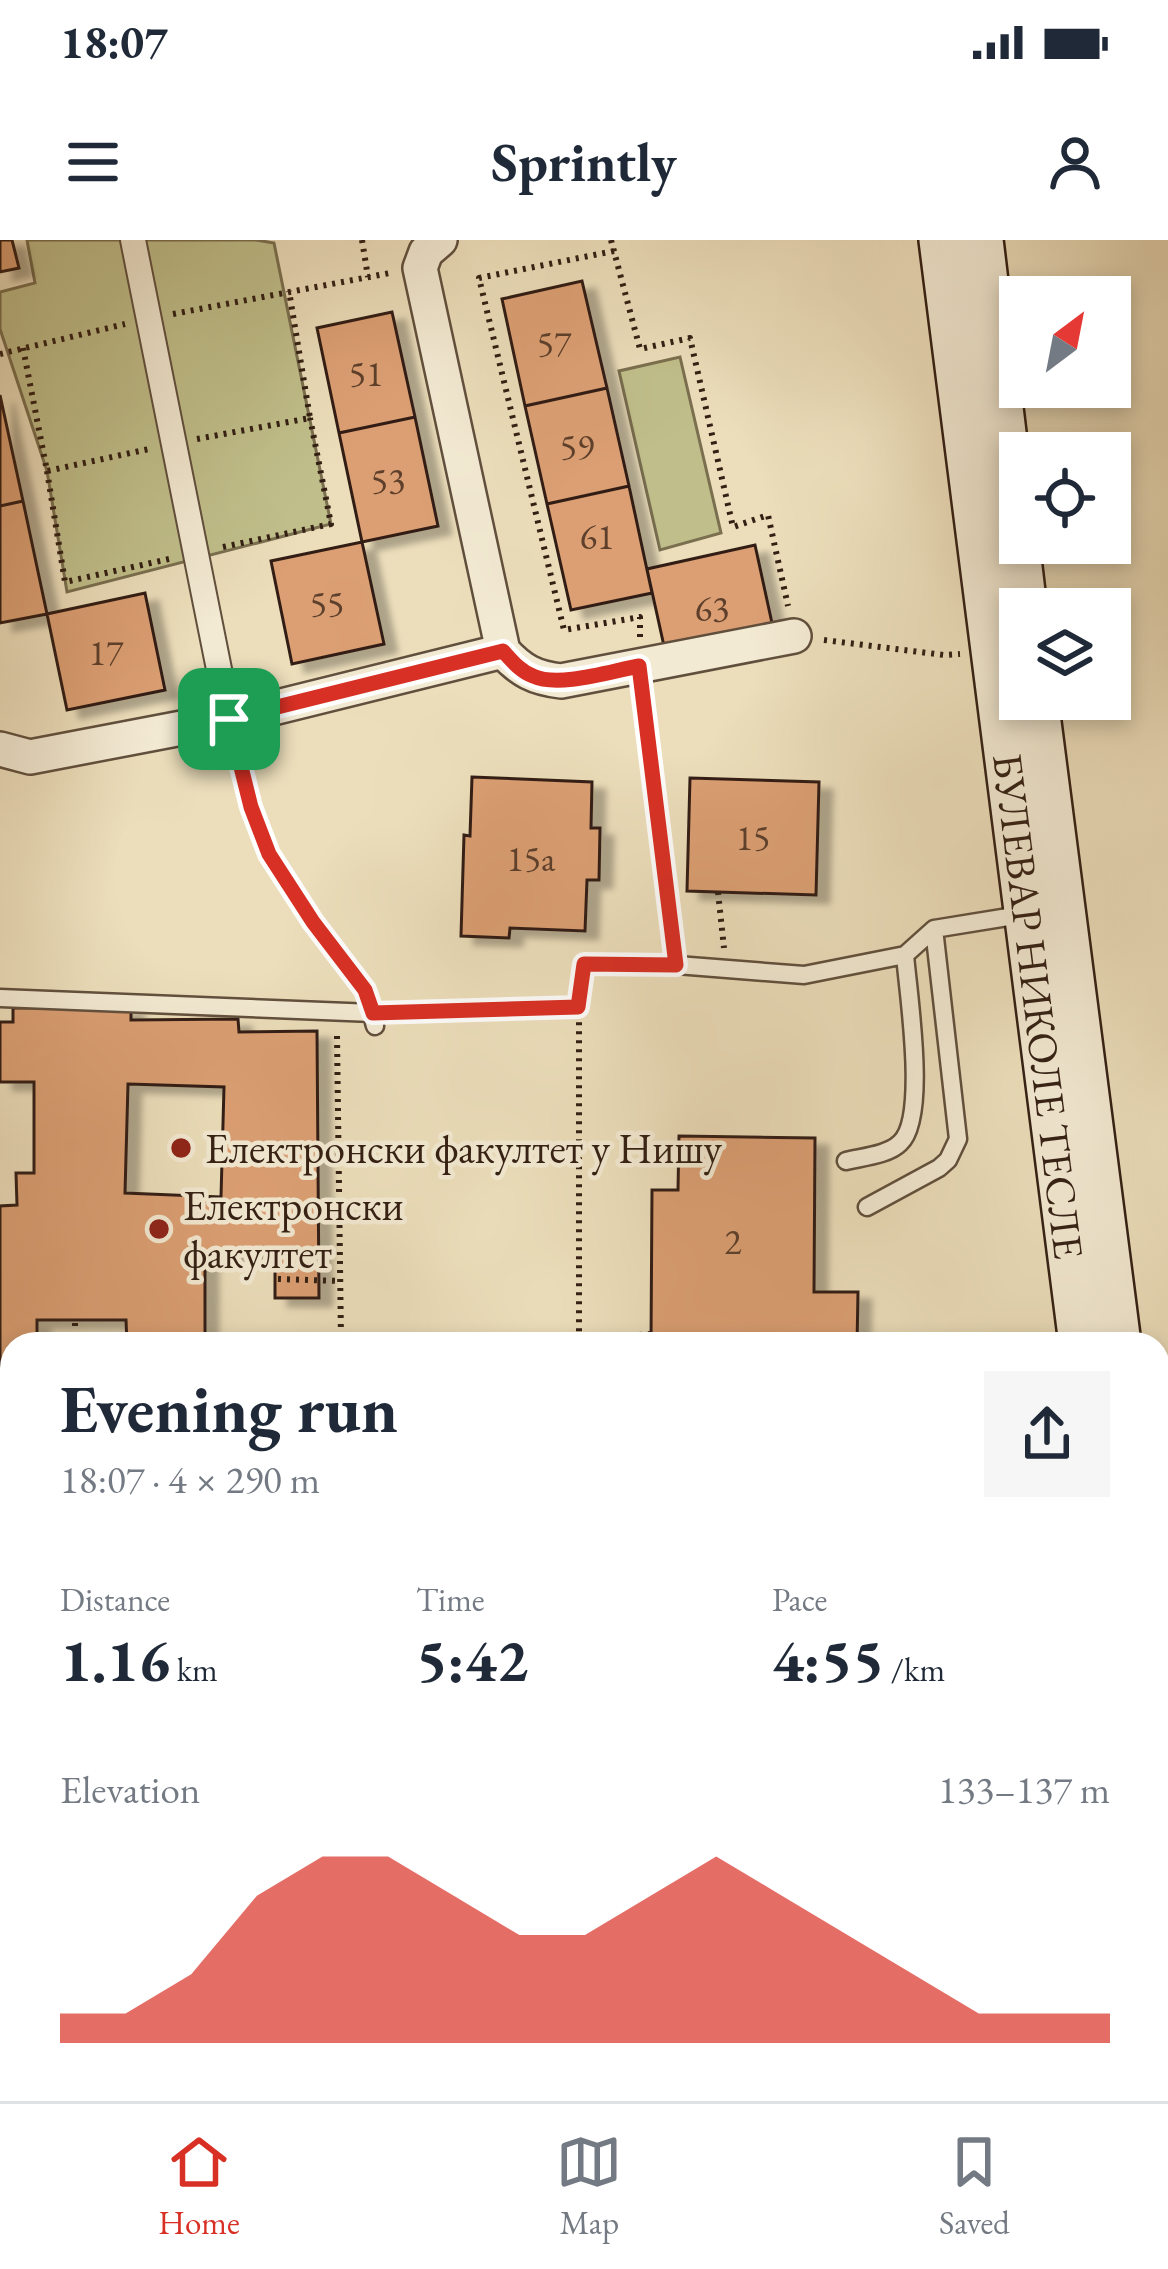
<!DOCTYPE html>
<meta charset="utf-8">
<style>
:root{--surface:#fff;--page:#f6f6f7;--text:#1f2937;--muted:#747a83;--line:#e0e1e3;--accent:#d93025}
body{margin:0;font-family:"EB Garamond",serif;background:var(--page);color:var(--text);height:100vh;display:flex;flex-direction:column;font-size:45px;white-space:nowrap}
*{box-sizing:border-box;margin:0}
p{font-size:39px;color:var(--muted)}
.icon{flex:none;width:66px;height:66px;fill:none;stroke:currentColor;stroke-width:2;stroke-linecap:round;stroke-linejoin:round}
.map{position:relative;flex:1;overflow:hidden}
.drawer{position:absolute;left:0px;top:1092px;width:1170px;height:771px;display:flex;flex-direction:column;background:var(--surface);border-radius:36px 36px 0 0;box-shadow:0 6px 18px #0003}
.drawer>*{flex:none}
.needle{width:78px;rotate:32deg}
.controls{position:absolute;left:999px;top:36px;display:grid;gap:24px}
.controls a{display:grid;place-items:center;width:132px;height:132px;border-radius:0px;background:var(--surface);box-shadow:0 6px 18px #0003;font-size:60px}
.pin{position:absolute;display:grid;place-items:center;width:102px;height:102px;color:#fff;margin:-51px;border-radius:24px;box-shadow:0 6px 18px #0006}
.round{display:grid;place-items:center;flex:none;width:126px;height:126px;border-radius:0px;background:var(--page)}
.headline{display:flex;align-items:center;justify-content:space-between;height:204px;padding:0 60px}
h1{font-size:66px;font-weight:700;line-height:90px}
.figures{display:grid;grid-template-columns:repeat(3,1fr);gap:18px;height:204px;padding:12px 60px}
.figures div{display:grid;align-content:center}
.figures b{font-size:60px;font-weight:700}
.figures small{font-size:33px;font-weight:400}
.figures p{font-size:33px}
.chart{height:336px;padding:24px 60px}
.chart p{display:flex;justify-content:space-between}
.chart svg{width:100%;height:216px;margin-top:12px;fill:var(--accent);opacity:.7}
.status{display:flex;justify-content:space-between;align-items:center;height:84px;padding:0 60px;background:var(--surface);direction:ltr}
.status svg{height:33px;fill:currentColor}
header{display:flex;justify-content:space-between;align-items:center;height:156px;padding:0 60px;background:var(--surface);font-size:54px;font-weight:700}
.tab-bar{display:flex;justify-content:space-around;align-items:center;height:168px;border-top:3px solid var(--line);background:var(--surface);font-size:33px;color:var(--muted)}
.tab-bar a{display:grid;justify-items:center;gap:6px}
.tab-bar .active{color:var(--accent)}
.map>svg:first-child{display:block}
.green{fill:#c0bf8b;stroke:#7a6f4f;stroke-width:3}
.building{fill:#db9f73;stroke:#331f13;stroke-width:3;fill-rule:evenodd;filter:url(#shadow)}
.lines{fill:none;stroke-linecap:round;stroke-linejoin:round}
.service-casing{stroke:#614f3d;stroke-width:21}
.pedestrian-casing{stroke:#614f3d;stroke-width:28}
.minor-casing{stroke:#614f3d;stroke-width:38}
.secondary-casing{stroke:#331f13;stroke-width:50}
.path{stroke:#331f13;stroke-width:6;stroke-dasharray:3 6;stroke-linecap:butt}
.service{stroke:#f3ead3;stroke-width:16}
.pedestrian{stroke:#f3ead3;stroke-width:24}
.minor{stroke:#f3ead3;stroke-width:33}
.secondary{stroke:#f3ead3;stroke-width:45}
.route-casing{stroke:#fff;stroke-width:24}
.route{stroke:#d93025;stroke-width:15}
.poi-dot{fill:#8f2418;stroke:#f3ead3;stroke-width:4.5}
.labels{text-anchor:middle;stroke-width:9;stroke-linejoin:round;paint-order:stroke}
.number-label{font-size:36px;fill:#5d3f2b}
.street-label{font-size:42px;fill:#331f13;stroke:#f3ead3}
.poi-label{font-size:42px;fill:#331f13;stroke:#f3ead3;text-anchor:start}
</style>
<div class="status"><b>18:07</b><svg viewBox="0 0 49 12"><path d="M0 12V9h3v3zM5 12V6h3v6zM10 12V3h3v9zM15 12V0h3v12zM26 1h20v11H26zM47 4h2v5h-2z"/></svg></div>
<header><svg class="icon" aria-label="menu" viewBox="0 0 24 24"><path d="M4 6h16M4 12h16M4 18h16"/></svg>Sprintly<svg class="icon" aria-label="person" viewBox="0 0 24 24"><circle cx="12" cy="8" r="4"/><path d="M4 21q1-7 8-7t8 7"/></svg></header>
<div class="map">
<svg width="1168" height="1861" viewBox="0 0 1168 1861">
<defs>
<filter id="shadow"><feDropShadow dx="13" dy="8" stdDeviation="3" flood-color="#0004"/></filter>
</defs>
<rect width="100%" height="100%" fill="#ecdebb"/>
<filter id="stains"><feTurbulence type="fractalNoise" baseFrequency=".00167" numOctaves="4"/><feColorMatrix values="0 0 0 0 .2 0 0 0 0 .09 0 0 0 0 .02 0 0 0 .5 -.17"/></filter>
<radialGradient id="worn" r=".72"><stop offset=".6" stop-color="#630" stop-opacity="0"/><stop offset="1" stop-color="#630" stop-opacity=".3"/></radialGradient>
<path class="green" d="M 27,0 L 256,0 L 274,3 L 331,284 L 67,352 L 47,231 L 0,89 L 0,52 L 35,43 Z
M 680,117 L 721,293 L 660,310 L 619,131 Z
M 0,1294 L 12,1294 L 12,1581 L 0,1581 Z
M 1168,1534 L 1168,1703 L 1158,1701 L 1158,1537 Z
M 12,1655 L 12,1851 L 700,1851 L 702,1861 L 0,1861 L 0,1656 Z"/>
<path class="building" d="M 0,0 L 12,0 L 19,28 L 0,32 Z
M 582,41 L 607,148 L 525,166 L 502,59 Z
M 392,72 L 415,177 L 339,193 L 317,88 Z
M 607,148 L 629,246 L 547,264 L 525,166 Z
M 0,155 L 23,261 L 0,266 Z
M 415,177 L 438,286 L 362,302 L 339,193 Z
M 629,246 L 652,353 L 571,370 L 547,264 Z
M 23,261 L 47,374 L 0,383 L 0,266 Z
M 362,302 L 384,404 L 292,424 L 271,321 Z
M 755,305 L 772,383 L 664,406 L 647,329 Z
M 145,353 L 165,450 L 67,470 L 47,374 Z
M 472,537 L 592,542 L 591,588 L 600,588 L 599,640 L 587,640 L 585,691 L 510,688 L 509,698 L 461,696 L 464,595 L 470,596 Z
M 690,538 L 819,542 L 816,655 L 687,651 Z
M 131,767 L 131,780 L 238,779 L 239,792 L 317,791 L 319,1058 L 275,1058 L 275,1013 L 205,1013 L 205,1104 L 127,1104 L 126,1080 L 37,1080 L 37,1104 L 12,1104 L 12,1231 L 0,1231 L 0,966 L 17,965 L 16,933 L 34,933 L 34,842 L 0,842 L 0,782 L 13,782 L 13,768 ZM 128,844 L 224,847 L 221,957 L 125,953 Z
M 679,896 L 815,898 L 814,1052 L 858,1052 L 857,1104 L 651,1104 L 652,950 L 678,950 Z
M 987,1851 L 1054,1851 L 1055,1861 L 988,1861 Z"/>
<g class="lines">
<defs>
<path id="service" d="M 229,479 L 251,567 L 269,614 L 313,681 L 365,750 L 375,786
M 677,725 L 804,735 L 905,715 L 934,689 L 1026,674
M 0,758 L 373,773
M 846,921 C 862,917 888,915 900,903 C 928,878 908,753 905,715
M 867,967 L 939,928 L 948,920 L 958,899 L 934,689"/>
<path id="pedestrian" d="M 133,0 L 229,479"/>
<path id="minor" d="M 440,0 L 426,12 L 420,28 L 503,411 C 521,431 535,438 561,441 L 794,396
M 0,509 L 30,517 L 229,479 L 503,411"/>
<path id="secondary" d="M 942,0 L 1082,1104
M 980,0 L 1024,369
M 1035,459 L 1118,1104
M 1158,1374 L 1168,1417
M 1158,1501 L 1168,1499
M 0,1621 L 12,1621
M 1158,1731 L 1168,1733
M 1158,1792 L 1168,1825"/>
</defs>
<use href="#service" class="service-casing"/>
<use href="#pedestrian" class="pedestrian-casing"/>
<use href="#minor" class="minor-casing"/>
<use href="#secondary" class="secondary-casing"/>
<path class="path" d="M 362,0 L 368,37
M 611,0 L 640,109 L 690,98 L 733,287 L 768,275 L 788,366
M 614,11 L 479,38 L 564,390 L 640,377 L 640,397
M 173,74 L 390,33
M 23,108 L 47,231 L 149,209
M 0,114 L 125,84
M 197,199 L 310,178 L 289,51
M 47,231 L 65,342 L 169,319
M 223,307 L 331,284 L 310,178
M 824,400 L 944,415 L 960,414
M 643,458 L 674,701
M 718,652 L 724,708
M 396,772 L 579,768
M 337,796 L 341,1100 L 338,1104
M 278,1039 L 340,1041
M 651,1094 L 579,1100 L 579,768 L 584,724 L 658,724
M 75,1104 L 75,1080
M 0,1273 L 12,1273
M 0,1498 L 12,1497"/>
<use href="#service" class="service"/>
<use href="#pedestrian" class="pedestrian"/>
<use href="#minor" class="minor"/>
<use href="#secondary" class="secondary"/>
</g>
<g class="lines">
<defs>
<path id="route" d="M 503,411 C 512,421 520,431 533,436 C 559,448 611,431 639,426 L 676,725 L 584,724 L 578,767 L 373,773 L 365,750 L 313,682 L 269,614 L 251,567 L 229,479 Z"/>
</defs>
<use href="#route" class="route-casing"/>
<use href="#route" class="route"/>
</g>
<g class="poi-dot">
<circle cx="181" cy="908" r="12"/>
<circle cx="159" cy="989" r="12"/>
</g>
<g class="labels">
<g class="number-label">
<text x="554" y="116">57</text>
<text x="366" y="146">51</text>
<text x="577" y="219">59</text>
<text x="388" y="253">53</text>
<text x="597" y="309">61</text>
<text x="327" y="376">55</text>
<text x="712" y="381">63</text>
<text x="106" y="425">17</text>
<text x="753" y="610">15</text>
<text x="531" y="631">15a</text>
<text x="733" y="1014">2</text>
</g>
<g class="street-label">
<text transform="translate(1039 766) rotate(83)" y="15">БУЛЕВАР НИКОЛЕ ТЕСЛЕ</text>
</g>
<g class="poi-label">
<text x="205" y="923">Електронски факултет у Нишу</text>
<text x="183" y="980">Електронски<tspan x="183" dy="48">факултет</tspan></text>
</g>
</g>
<rect width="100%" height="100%" filter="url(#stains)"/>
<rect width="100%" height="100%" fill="url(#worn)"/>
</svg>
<div class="controls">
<a><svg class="needle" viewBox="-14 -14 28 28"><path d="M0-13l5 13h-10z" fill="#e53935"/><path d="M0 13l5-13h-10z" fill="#747a83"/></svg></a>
<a><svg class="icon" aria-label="locate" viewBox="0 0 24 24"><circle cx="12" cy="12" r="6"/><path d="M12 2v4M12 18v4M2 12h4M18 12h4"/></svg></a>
<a><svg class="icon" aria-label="layers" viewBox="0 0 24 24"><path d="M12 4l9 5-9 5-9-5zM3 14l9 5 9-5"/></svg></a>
</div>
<div class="pin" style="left:229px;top:479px;background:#1e9e55"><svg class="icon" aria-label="arrive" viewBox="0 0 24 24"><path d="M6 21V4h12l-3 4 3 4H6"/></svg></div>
<section class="drawer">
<div class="headline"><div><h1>Evening run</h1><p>18:07 · 4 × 290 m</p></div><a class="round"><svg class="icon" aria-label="share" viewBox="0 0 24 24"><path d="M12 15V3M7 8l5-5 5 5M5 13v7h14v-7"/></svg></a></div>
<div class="figures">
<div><p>Distance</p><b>1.16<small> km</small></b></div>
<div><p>Time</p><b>5:42</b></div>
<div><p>Pace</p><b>4:55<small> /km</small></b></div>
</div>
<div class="chart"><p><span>Elevation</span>133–137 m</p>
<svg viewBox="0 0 160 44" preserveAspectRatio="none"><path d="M0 44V38L10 38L20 30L30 14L40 6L50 6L60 14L70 22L80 22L90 14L100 6L110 14L120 22L130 30L140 38L150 38L160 38V44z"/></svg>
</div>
</section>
</div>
<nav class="tab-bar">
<a class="active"><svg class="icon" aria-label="home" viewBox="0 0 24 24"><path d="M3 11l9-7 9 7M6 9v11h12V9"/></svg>Home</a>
<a><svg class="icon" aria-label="map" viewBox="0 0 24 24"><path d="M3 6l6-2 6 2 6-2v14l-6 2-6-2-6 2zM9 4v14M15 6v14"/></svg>Map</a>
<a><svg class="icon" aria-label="saved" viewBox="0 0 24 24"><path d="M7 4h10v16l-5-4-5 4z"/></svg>Saved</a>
</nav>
